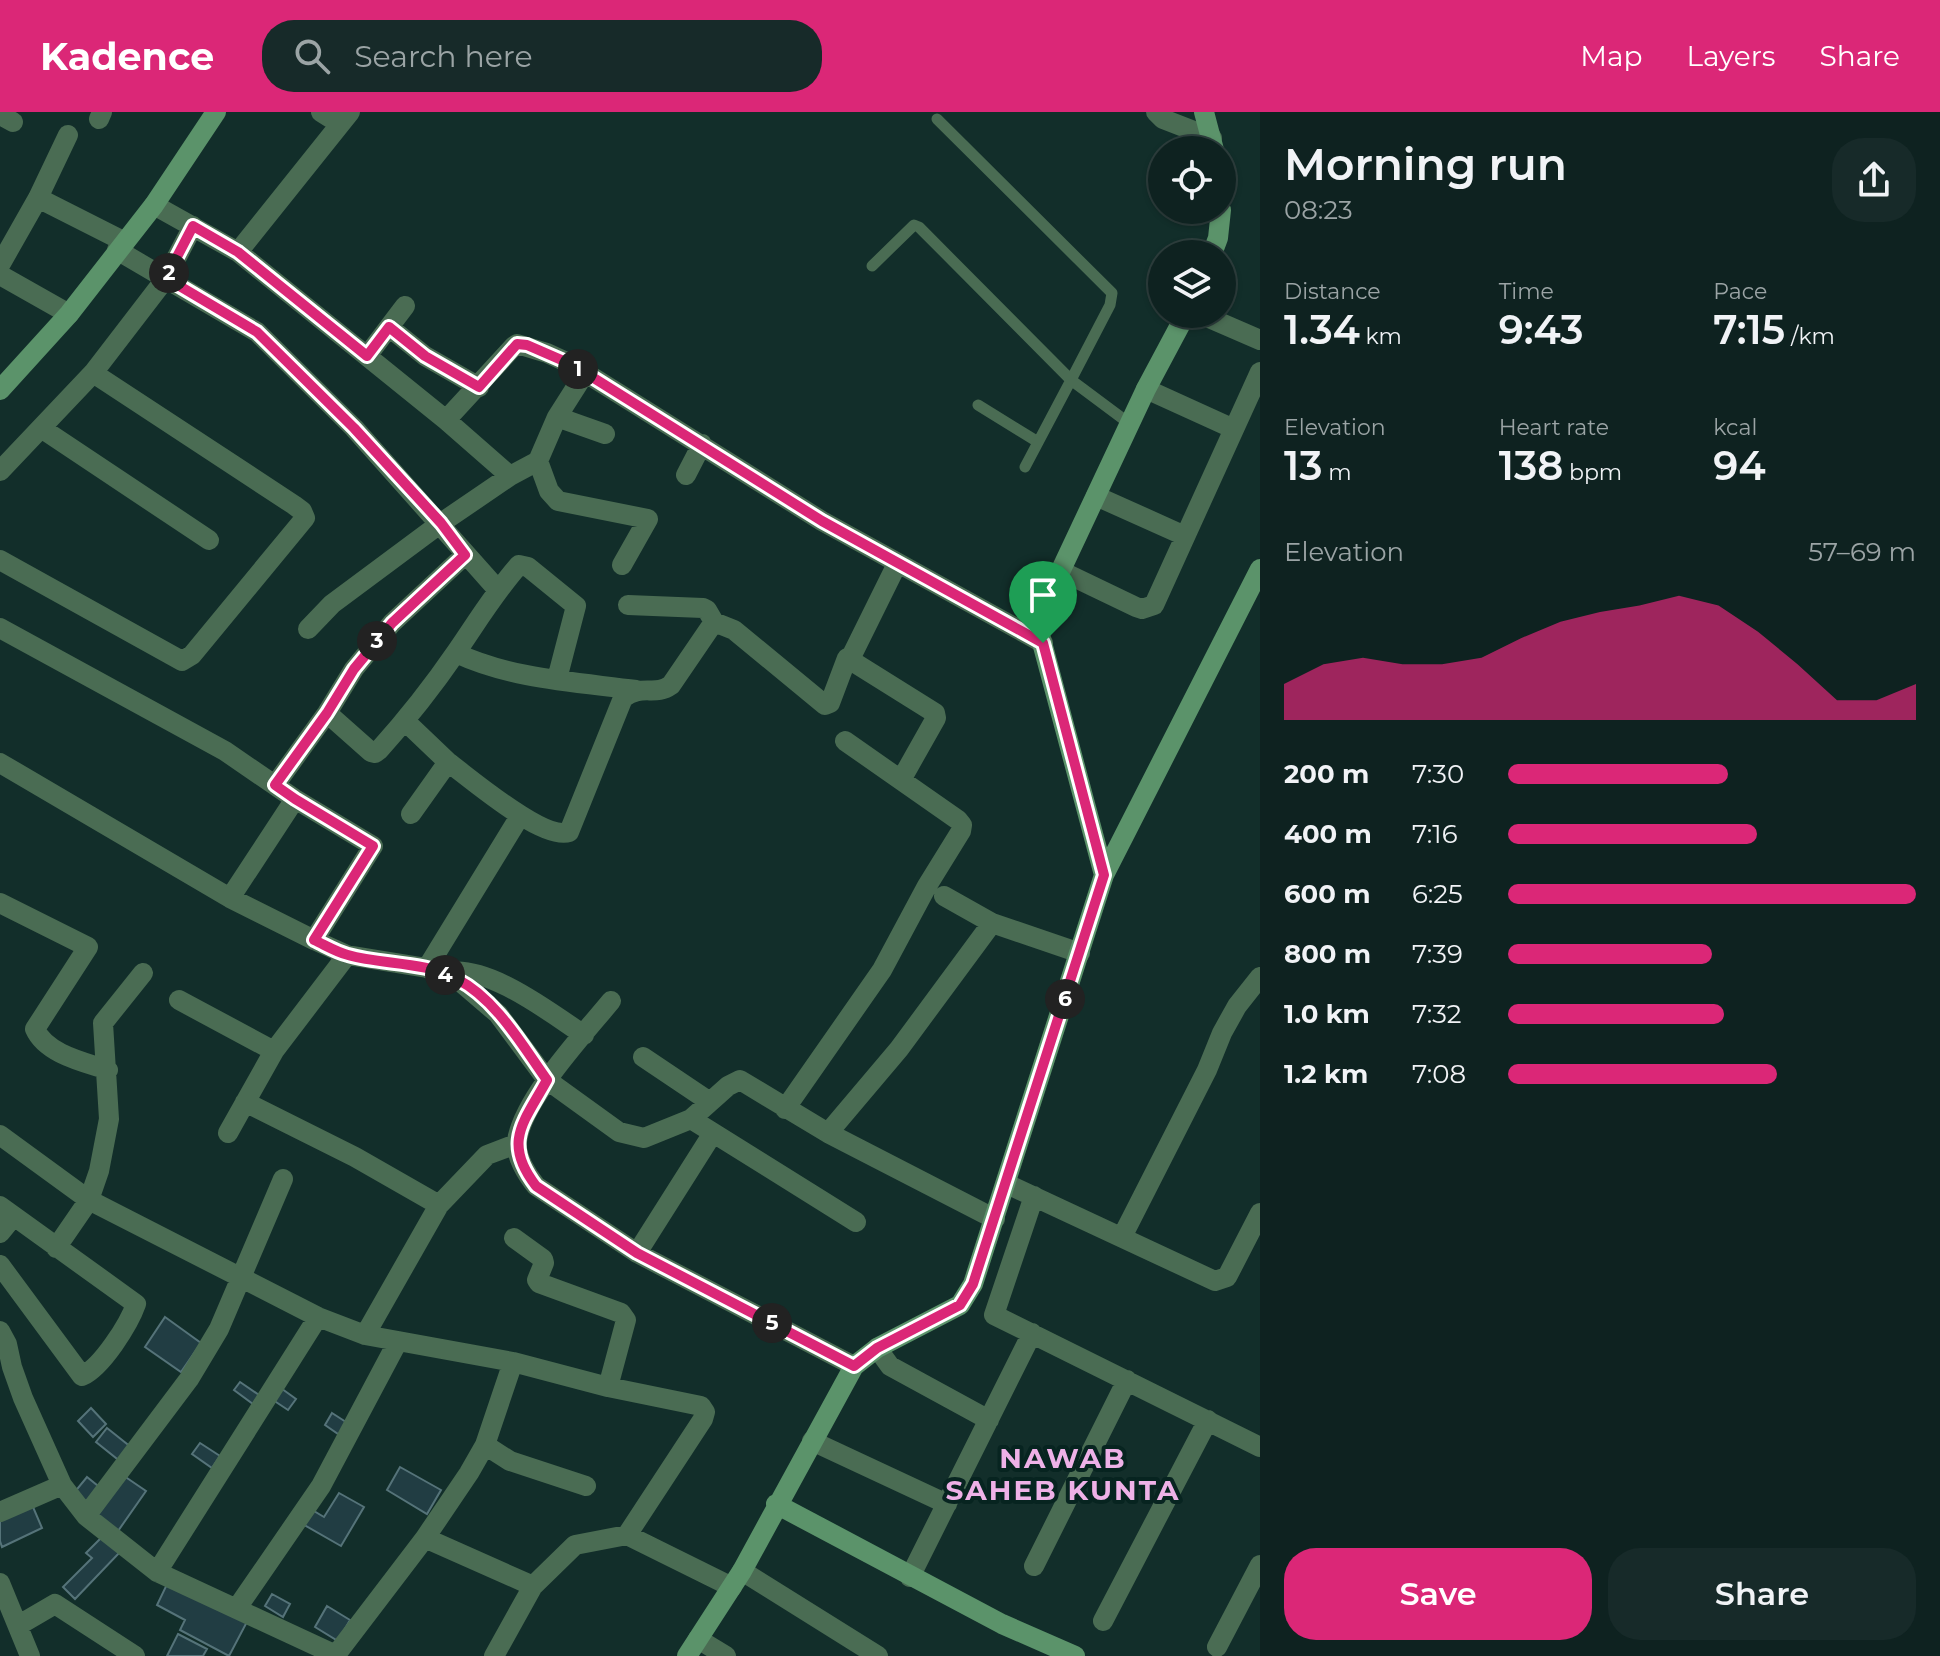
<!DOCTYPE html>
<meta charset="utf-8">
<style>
:root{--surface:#0e2220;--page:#172a29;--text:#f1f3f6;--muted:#9ba4a5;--line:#2e3f3e;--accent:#db2777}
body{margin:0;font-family:Montserrat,sans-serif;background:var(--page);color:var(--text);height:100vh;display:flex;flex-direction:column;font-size:30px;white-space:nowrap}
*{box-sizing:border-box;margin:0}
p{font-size:26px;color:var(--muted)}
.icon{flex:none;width:44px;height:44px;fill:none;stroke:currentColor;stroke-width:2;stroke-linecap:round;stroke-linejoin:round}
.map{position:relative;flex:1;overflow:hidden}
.panel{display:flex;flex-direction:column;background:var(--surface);width:680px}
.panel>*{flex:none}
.tools{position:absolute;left:1148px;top:24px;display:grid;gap:16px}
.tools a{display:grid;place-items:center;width:88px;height:88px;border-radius:50%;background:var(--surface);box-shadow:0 2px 6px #0004,0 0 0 2px var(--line);font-size:40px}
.pin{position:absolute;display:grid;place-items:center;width:68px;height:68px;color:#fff;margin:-82px -34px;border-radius:50% 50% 50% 0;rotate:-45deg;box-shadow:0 0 8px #0007}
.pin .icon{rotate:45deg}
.km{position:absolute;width:40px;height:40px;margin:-20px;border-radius:50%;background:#222;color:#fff;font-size:22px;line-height:40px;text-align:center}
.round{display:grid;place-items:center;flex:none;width:84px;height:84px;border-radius:32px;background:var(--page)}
.overview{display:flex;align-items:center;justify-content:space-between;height:136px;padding:0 24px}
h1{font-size:44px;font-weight:600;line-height:60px}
.stats{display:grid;grid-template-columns:repeat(3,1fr);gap:12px;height:136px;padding:8px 24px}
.stats div{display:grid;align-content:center}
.stats b{font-size:40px;font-weight:600}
.stats small{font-size:22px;font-weight:400}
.stats p{font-size:22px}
.chart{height:224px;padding:16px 24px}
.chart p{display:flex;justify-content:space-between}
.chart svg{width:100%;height:144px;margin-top:8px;fill:var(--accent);opacity:.7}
.action{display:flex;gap:16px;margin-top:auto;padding:16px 24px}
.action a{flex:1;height:92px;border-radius:32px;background:var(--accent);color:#fff;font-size:32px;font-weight:600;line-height:92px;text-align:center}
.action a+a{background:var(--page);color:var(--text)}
ul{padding:0 24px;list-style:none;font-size:26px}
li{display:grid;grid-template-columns:128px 96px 1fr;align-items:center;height:60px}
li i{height:20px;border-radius:10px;background:var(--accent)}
header{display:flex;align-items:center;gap:48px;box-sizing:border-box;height:112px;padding:0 40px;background:var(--accent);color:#fff}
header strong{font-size:38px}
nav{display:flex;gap:44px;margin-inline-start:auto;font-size:28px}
.search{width:560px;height:72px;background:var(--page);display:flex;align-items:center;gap:20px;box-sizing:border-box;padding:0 28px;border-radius:32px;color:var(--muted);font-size:30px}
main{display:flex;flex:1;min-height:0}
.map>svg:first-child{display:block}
.building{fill:#213d43;stroke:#557379;stroke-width:2}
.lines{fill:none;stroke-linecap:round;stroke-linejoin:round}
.lane{stroke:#4a6c53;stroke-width:11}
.street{stroke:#4a6c53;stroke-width:20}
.secondary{stroke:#5b936a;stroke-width:20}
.route-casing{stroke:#fff;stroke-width:16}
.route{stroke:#db2777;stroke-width:10}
.labels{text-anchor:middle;stroke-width:8;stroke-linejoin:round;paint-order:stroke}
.district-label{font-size:28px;font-weight:bold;letter-spacing:2px;fill:#eeb1e7;stroke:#072420}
</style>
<header>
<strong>Kadence</strong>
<div class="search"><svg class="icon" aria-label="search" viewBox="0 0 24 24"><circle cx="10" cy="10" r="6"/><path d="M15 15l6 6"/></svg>Search here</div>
<nav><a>Map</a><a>Layers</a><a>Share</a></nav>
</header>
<main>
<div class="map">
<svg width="1260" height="1544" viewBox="0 0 1260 1544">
<rect width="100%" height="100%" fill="#122e2a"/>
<path class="building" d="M 165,1205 L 201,1231 L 181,1260 L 145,1235 Z
M 240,1270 L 259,1283 L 253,1292 L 234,1278 Z
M 278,1274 L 296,1287 L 288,1298 L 270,1286 Z
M 91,1296 L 106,1312 L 93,1325 L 78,1309 Z
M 332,1301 L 349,1312 L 341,1324 L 325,1313 Z
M 107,1316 L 132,1336 L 121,1350 L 96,1330 Z
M 200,1331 L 220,1344 L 212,1356 L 192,1342 Z
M 400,1355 L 441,1378 L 427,1402 L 387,1378 Z
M 124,1364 L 146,1379 L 118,1419 L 97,1404 Z
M 87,1365 L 103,1378 L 89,1395 L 73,1382 Z
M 339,1381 L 364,1395 L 341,1434 L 299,1410 L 307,1395 L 324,1405 Z
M 30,1388 L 42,1416 L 2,1435 L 0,1429 L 0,1402 Z
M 105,1422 L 121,1439 L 75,1487 L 63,1475 L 92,1446 L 86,1441 Z
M 170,1466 L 249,1506 L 229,1544 L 180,1518 L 185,1508 L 157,1493 Z
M 272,1482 L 290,1492 L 283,1505 L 265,1494 Z
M 327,1494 L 350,1508 L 338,1529 L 315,1515 Z
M 178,1522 L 207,1537 L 203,1544 L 167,1544 Z"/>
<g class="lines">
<path class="lane" d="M 937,7 L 1112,181 L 1110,193 L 1071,268 L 1130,312
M 872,154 L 914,113 L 919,115 L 1071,268 L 1025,355
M 978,293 L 1038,330"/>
<path class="street" d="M 321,0 L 340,12
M 1156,0 L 1163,7 L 1212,26
M 0,3 L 13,10
M 99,7 L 102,0
M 38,86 L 125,130
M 154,93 L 238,140 L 446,308 L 510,364
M 117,138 L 257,220 L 354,316 L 497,477
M 238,140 L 350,0
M 0,153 L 38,86 L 68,23
M 0,163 L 69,202
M 1200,202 L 1260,228
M 389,215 L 425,244 L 479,275
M 367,244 L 405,194
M 1146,277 L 1234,317
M 557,305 L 605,322
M 446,308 L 514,234 L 517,232 L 547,241 L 573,253 L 822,409 L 1043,531
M 41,316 L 209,428
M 538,349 L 549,379 L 558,389 L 648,407 L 622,453
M 0,359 L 93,261 L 166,166 L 193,114
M 686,363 L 702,332
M 1096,384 L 1185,424
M 0,448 L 182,549 L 192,543 L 305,406 L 302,399 L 294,393 L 93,261
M 1061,459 L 1136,495 L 1142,497 L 1154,493 L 1260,260
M 628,493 L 703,496 L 707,498 L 714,510
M 0,516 L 225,639 L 295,687 L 373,734 L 314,828
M 308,517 L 332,492 L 441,411 L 510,364 L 538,349 L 557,305 L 585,261
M 456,541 C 511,567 576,570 636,578
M 850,547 L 897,452
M 327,601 L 371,640 L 375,641 L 379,638 C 407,607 433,574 457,539 C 477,510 495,480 519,453 L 528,455 L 576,494 L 557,567
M 405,609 L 448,650
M 0,651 L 230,786 L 314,828 L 347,843 L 427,856 L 457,867 L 498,902 L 547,968 L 619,1020 L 644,1026 L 691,1007 L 728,974 L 740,968 L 828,1021 L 995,1107
M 275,673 L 327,601 L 354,557 L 392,511 L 465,443
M 411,702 L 448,650 C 471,667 543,729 569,720 L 623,586 C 643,571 654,585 671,573 L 714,510 L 734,518 L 825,593 L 830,591 L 847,546 L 935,601 L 936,606 L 901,668
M 944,784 L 992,811
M 230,786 L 295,687
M 0,791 L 88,835 L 35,917 C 46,942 84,950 108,958
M 427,856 L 520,704
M 445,861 C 485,850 551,901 584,923
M 179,888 L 274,939 L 347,843
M 611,889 C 584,922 523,987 517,1029 C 515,1044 527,1063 536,1074 L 637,1141 L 854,1254
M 643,945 L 710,990
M 245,990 L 355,1045 L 439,1093
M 785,997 L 882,858 L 927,774 L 961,719 L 962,713 L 958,708 L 845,629
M 691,1007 L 856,1110
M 228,1021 L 274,939
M 828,1021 L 899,937 L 992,811 L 1080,841
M 0,1023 L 89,1088 L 318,1205 L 365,1223 L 513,1250 L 608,1275 L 701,1294 L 705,1300 L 703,1307 L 627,1423
M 1007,1072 L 1215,1169 L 1227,1165 L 1260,1101
M 1034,1084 L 994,1203 L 1260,1335
M 0,1094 L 136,1192 C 129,1212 102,1255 82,1264 L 0,1153
M 0,1121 L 13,1105
M 1122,1125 L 1207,958 L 1222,921 L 1237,894 L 1260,865
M 514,1126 L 543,1147 L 544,1151 L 537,1168 L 539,1171 L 621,1201 L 626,1208 L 608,1275
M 56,1136 L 89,1088 L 99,1059 L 109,1007 L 103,911 L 143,861
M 637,1141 L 713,1021
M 0,1219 L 7,1232 L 12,1255 L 23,1286 L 62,1373 L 86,1404 L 157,1460 L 336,1543
M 365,1223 L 439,1093 L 487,1043 L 516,1032
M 877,1236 L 890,1254 L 989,1308
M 812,1329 L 947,1392
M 485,1333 L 510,1349 L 586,1374
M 0,1400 L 62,1373
M 86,1404 L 189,1267 L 219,1217 L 283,1067
M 425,1426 L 533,1474 L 575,1433 L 627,1423 L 732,1475
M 1034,1454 L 1127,1268
M 742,1459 L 878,1544
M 157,1460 L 318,1205
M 910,1465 L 1032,1221
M 0,1471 L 30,1544
M 237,1496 L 321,1374 L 398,1229
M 1103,1509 L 1208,1308
M 19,1513 L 55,1492 L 135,1544
M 698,1527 L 726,1544
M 1217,1535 L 1260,1453
M 335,1544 L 425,1426 L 469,1361 L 485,1333 L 513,1250
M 494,1544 L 533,1474"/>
<path class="secondary" d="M 1204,0 L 1214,38
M 1212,142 L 1218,126 L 1221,98
M 0,278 L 69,202 L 154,93 L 216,0
M 1104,763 L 1040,523 L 1044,494 L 1146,277 L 1186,202
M 776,1392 L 1002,1512 L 1075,1544
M 687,1544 L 742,1459 L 854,1254 L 877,1236 L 960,1193 L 973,1172 L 1104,763 L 1260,457"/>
</g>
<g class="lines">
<defs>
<path id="route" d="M 193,114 L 238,140 L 367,244 L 389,215 L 425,244 L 479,275 L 517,232 L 527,233 L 573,253 L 822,409 L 1043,531 L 1104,763 L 973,1172 L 960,1193 L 877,1236 L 854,1254 L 637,1141 L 536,1074 C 502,1030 524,1010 547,968 C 522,933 496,887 457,867 C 424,849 383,853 348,843 C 336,840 325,833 314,828 L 373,734 L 295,687 L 275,673 L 327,601 L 354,557 L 392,511 L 465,443 L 441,411 L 354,316 L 257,220 L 166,166 Z"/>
</defs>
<use href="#route" class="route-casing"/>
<use href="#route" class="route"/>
</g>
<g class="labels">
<g class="district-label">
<text x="1063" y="1356">NAWAB<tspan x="1063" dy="32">SAHEB KUNTA</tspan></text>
</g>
</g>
</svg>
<div class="tools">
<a><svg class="icon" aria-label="locate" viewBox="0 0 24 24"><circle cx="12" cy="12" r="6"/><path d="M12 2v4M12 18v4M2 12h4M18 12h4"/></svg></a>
<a><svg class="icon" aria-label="layers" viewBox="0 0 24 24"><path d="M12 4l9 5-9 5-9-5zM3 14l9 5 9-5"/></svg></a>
</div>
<div class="pin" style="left:1043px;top:531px;background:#1e9e55"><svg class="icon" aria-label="arrive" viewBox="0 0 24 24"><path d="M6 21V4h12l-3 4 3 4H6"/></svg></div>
<b class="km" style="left:578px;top:257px">1</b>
<b class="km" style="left:169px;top:161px">2</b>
<b class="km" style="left:377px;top:529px">3</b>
<b class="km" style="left:445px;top:863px">4</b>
<b class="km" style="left:772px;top:1211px">5</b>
<b class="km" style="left:1065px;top:887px">6</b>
</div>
<section class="panel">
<div class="overview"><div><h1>Morning run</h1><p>08:23</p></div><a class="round"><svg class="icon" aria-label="share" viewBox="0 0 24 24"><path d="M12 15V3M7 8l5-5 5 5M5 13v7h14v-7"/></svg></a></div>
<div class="stats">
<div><p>Distance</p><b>1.34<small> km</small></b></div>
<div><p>Time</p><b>9:43</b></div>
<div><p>Pace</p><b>7:15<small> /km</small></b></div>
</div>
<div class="stats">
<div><p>Elevation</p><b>13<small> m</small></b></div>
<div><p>Heart rate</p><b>138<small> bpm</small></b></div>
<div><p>kcal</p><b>94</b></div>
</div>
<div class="chart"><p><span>Elevation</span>57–69 m</p>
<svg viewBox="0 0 160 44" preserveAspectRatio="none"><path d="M0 44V33L10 27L20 25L30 27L40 27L50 25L60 19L70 14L80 11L90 9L100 6L110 9L120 17L130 27L140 38L150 38L160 33V44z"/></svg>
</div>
<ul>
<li><b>200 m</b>7:30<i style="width:54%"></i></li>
<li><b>400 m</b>7:16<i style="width:61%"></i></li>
<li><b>600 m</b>6:25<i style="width:100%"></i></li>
<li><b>800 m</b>7:39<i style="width:50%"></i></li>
<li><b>1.0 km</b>7:32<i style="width:53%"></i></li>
<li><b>1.2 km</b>7:08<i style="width:66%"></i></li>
</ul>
<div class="action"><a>Save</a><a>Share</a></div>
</section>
</main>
